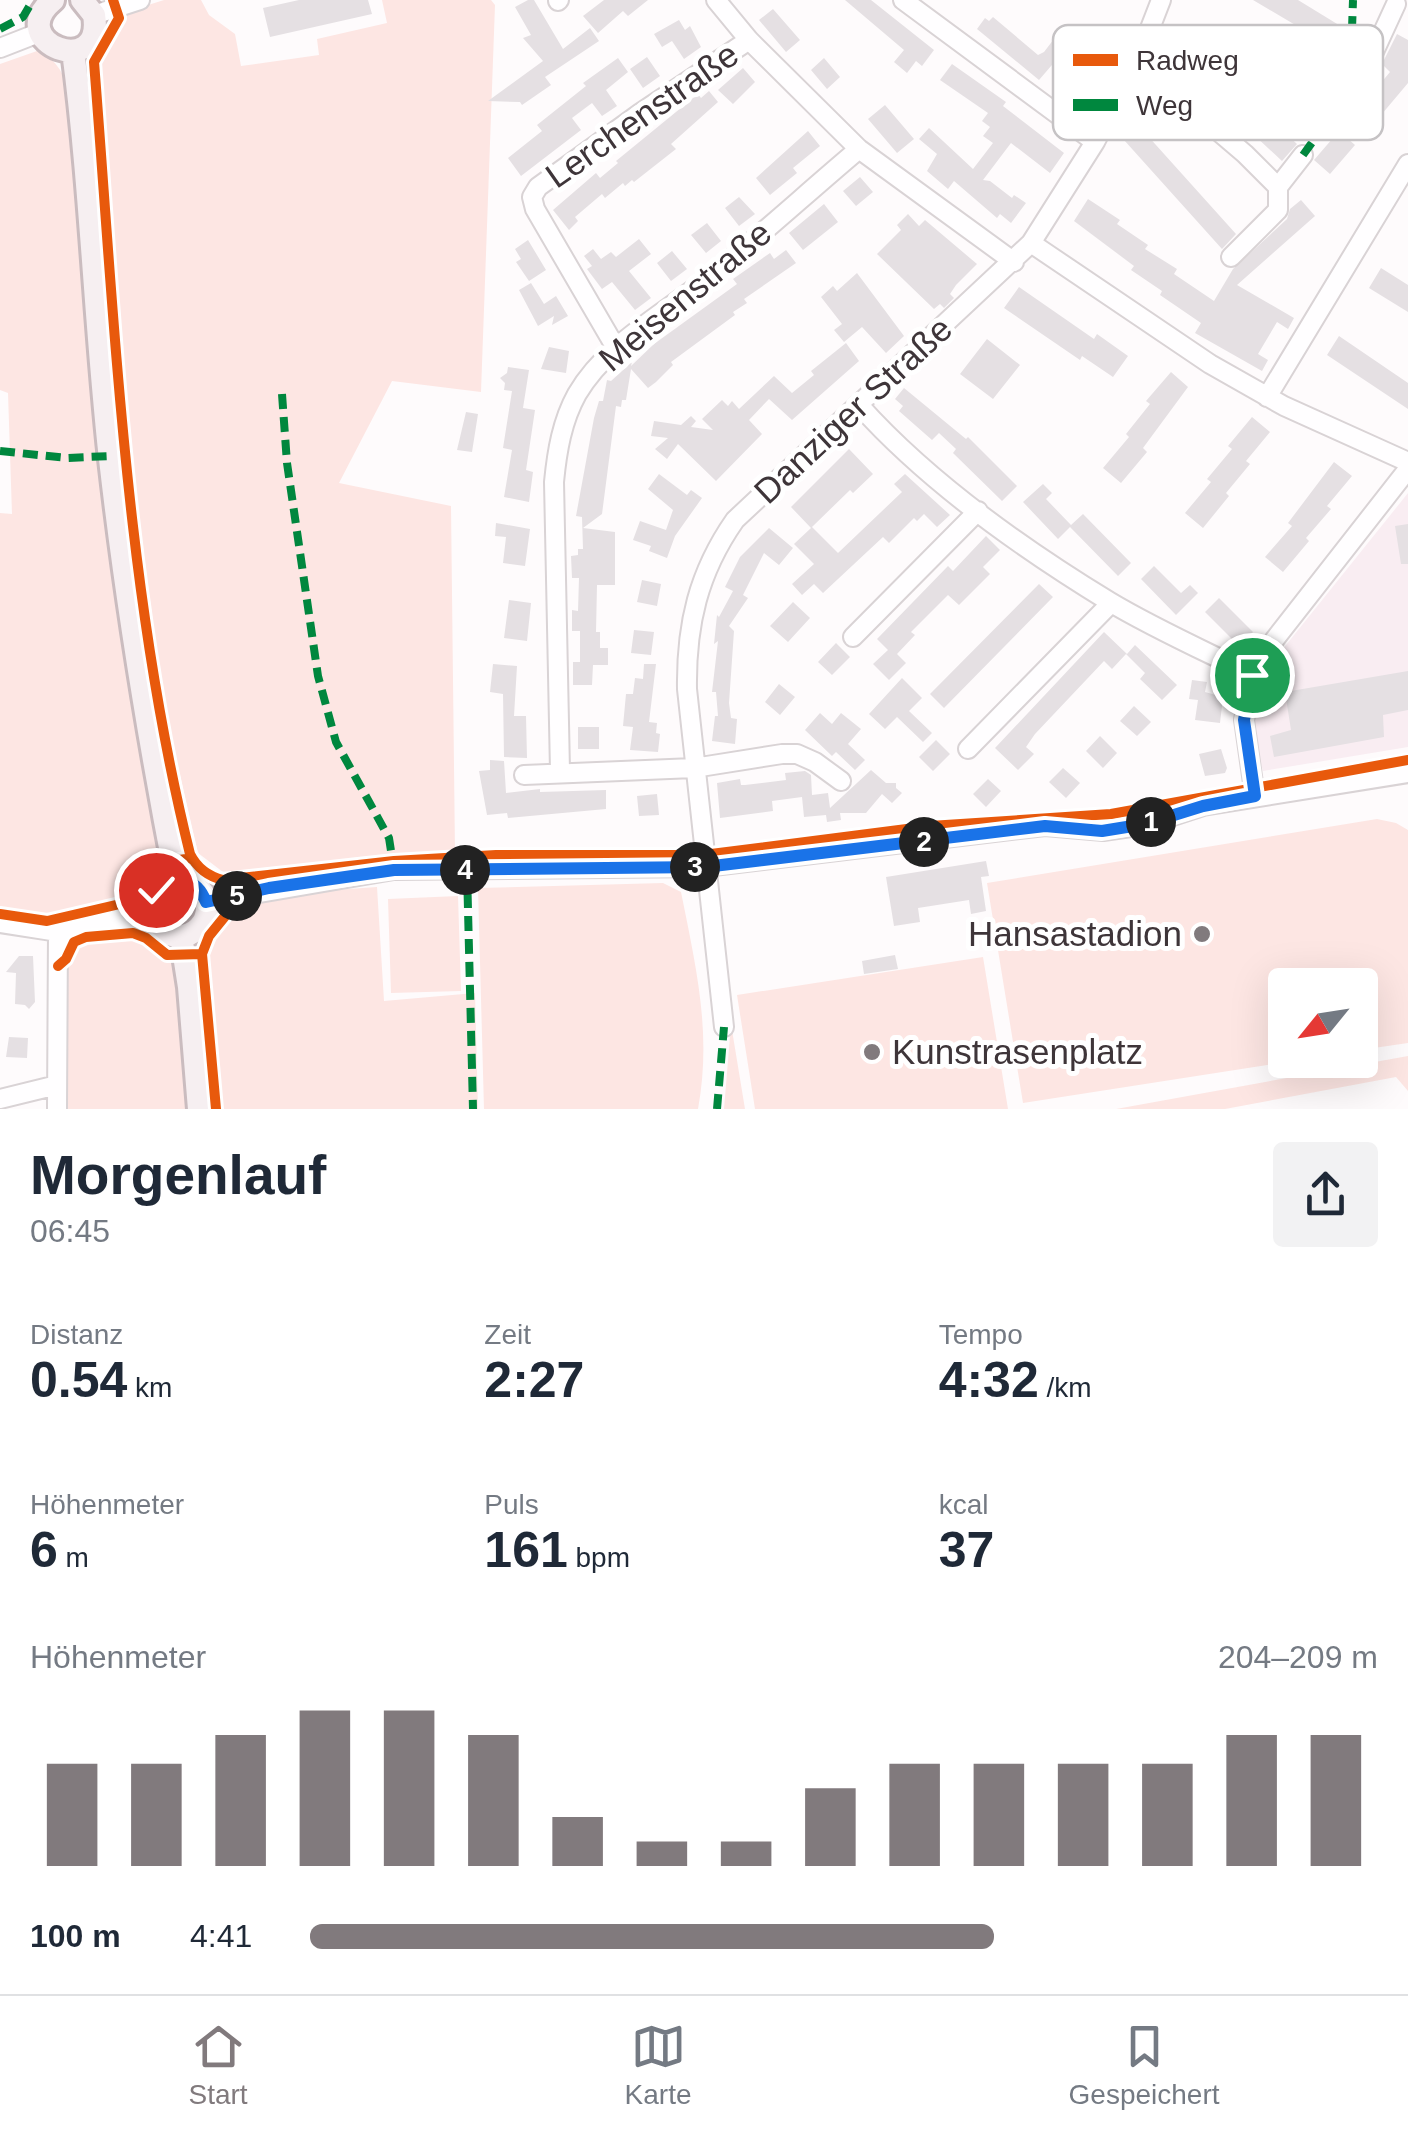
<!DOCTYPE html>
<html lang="de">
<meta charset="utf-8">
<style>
:root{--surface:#fff;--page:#f2f2f3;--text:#1f2937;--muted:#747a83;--line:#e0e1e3;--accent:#817a7d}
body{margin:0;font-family:Helvetica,sans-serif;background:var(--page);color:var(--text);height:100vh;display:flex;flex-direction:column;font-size:38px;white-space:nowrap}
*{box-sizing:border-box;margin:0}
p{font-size:32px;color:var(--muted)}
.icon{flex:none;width:55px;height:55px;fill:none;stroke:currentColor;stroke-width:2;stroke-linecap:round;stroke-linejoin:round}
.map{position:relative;height:1109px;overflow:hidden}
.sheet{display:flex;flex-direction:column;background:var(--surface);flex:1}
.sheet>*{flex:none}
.needle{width:65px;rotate:240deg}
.buttons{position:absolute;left:1268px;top:968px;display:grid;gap:20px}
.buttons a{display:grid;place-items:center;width:110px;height:110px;border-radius:10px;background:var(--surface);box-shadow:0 10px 40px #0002;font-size:50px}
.pin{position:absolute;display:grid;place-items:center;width:85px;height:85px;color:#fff;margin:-42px;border:5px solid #fff;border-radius:50%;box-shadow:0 2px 10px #0007}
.km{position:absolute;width:50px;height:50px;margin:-25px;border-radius:50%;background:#222;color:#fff;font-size:28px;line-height:50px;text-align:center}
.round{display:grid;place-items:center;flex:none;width:105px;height:105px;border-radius:10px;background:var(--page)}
.summary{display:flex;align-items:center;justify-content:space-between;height:170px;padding:0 30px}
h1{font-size:55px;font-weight:800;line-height:75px}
.figures{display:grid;grid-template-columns:repeat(3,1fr);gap:15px;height:170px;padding:10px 30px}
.figures div{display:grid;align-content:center}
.figures b{font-size:50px;font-weight:800}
.figures small{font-size:28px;font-weight:400}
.figures p{font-size:28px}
.chart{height:280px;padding:20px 30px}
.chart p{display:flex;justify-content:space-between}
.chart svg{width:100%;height:180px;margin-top:10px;stroke:var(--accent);stroke-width:6}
ul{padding:0 30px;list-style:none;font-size:32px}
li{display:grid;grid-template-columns:160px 120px 1fr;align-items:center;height:75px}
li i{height:25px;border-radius:12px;background:var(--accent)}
.tab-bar{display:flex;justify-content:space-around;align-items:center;height:140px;border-top:2px solid var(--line);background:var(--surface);font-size:28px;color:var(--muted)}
.tab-bar a{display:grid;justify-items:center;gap:5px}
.tab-bar .active{color:var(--accent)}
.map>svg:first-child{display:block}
.built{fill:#f9edf2}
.green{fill:#fde6e3}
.building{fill:#e5e0e3}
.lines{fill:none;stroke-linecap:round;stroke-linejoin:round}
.minor-casing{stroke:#d9d3d5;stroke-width:22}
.major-casing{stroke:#cabcbf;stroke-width:28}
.minor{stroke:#fffeff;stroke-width:18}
.major{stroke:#f6eff1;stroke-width:22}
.quiet{stroke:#00873e;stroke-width:8;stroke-dasharray:15 8;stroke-linecap:butt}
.cycleway-casing{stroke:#fff;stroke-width:16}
.cycleway{stroke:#e8590c;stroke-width:10}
.route-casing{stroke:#fff;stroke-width:20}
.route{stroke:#1a73e8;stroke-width:12}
.poi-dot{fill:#817a7d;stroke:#fff;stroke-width:4}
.labels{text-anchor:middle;stroke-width:10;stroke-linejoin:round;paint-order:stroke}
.street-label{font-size:35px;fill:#3e3539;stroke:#fff}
.poi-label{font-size:35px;fill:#3e3539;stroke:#fff;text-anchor:end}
.key{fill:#fff;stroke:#c5c2c4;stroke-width:2.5}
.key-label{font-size:28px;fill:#3e3539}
</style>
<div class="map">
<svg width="1408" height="1109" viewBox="0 0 1408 1109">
<rect width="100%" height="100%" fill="#fefbfc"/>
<path class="built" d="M 1408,493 L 1408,747 L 1263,771 L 1256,746 L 1255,719 L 1266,670 Z"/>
<path class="green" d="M 164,0 L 201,0 L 209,15 L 235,34 L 241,66 L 319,55 L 317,39 L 387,23 L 382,0 L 491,0 L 495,5 L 481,392 L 392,381 L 339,483 L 451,506 L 455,852 L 223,872 L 198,853 L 164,706 L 130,450 L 99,64 L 123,26 L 126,12 Z
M 37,51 C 63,62 65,81 74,106 L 97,443 L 117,617 L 157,851 L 139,881 L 126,896 L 62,915 L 32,916 L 0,908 L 0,513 L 12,514 L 8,393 L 0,390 L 0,64 Z
M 1377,819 L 1396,823 L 1408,830 L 1408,1043 L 1360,1050 L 1360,985 L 1285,985 L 1285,1060 L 1299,1060 L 1023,1103 L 987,883 Z
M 663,883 L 681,892 C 696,967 712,1033 698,1109 L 484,1109 L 478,888 Z
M 377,887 L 384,1001 L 475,993 L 478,1109 L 220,1109 L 208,955 C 212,935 230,925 235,907 L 320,891 Z
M162 908a16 16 0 1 1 32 0a16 16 0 1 1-32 0Z
M 458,896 L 461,991 L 391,993 L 388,899 Z
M 131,937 L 150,946 L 173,963 L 190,1109 L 62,1109 L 66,962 L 77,943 Z
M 983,957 L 1008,1109 L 755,1109 L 737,995 Z
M 731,1024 L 745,1109 L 724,1109 Z
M 1408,1056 L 1408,1091 L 1396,1077 L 1225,1109 L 1116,1109 Z"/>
<path class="building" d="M 299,0 L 368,0 L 372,14 L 270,37 L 263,8 Z
M 528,0 L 534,0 L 563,49 L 590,28 L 599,41 L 545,77 L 551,85 L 522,105 L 520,102 L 488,101 L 543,61 L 523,38 L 531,35 L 515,7 Z
M 604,0 L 648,0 L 628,16 L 623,11 L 598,33 L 583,16 Z
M 845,0 L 871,0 L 934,50 L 922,66 L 916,61 L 907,73 L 894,62 L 904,50 Z
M 1253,0 L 1298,0 L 1347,30 L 1336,49 Z
M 773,9 L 800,40 L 786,52 L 759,20 Z
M 993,17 L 1038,55 L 1044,52 L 1057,35 L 1070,44 L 1039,80 L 977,29 L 985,18 L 989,21 Z
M 679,20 L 685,30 L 690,26 L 701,47 L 684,59 L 672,41 L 662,47 L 654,34 Z
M 1090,24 L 1126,41 L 1116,62 L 1104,56 L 1090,86 L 1097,90 L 1087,112 L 1056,92 Z
M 1397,34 L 1408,40 L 1408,83 L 1371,127 L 1355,114 L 1390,72 L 1382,64 Z
M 1181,35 L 1297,144 L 1282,161 L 1197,82 L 1199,79 L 1167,52 Z
M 647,57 L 660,76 L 643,88 L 630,69 Z
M 618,58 L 628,72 L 606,90 L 617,106 L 602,116 L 592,103 L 572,118 L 581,130 L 521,176 L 508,158 L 542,131 L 537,125 L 586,86 L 583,83 Z
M 824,58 L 840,77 L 827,89 L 811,70 Z
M 952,64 L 1006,102 L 1003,106 L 1064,153 L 1050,173 L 1011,143 L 983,180 L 990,181 L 1012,198 L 1014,195 L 1026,203 L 1011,223 L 1000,214 L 997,218 L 954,181 L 948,189 L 927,171 L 937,154 L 919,139 L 929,128 L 973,169 L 993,143 L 983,136 L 990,127 L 982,121 L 988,113 L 940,80 Z
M 743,68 L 755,82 L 733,104 L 718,90 Z
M 709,91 L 718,102 L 671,144 L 676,149 L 634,182 L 632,180 L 625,186 L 623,183 L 605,198 L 602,194 L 575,217 L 578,221 L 569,230 L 553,210 L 596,173 L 600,178 L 618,163 L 616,161 L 698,94 L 701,98 Z
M 885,105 L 914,139 L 897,153 L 868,119 Z
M 1138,125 L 1236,234 L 1222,249 L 1124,140 Z
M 808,131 L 820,146 L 793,168 L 797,173 L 770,195 L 756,178 Z
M 1339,131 L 1355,145 L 1330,174 L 1314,160 Z
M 860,177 L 873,192 L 856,206 L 843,191 Z
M 739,197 L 755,214 L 739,226 L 725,208 Z
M 1088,199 L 1120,220 L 1117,224 L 1148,245 L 1145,249 L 1177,269 L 1174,274 L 1214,301 L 1233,269 L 1287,219 L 1290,209 L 1301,200 L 1315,216 L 1237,285 L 1294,318 L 1288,329 L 1277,322 L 1258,354 L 1268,360 L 1262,371 L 1195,333 L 1201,323 L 1160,295 L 1162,291 L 1131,270 L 1134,266 L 1074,221 Z
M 824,204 L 838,222 L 803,250 L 789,233 Z
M 908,214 L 919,226 L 925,220 L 977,264 L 956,285 L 950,294 L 954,298 L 944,308 L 940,304 L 934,309 L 877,254 L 901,230 L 897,225 Z
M 707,223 L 721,241 L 706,253 L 691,235 Z
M 639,239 L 651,254 L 629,271 L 651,298 L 635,310 L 612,282 L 602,289 L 587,269 L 592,266 L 584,256 L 593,249 L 601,259 L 611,252 L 616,257 Z
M 528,240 L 546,270 L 529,281 L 516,262 L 521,259 L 515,249 Z
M 786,250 L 796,263 L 744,299 L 747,303 L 733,312 L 735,315 L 671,362 L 673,365 L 656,382 L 648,388 L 631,369 L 626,400 L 622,400 L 621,407 L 616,406 L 602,514 L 583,528 L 615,532 L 615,585 L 597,585 L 596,632 L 600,632 L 600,648 L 608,648 L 608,665 L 593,665 L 592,685 L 573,685 L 573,662 L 580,662 L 580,631 L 572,631 L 572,610 L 578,611 L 579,578 L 572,578 L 571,556 L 578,555 L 578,549 L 583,549 L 582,517 L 576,516 L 594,418 L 599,401 L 603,401 L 607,380 L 611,381 L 632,362 L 631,366 L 654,344 L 737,284 L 733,279 L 770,253 L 774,259 Z
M 672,251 L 687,269 L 671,281 L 657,263 Z
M 1381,268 L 1408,285 L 1408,312 L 1369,288 Z
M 857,273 L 904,336 L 886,353 L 862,327 L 844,342 L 834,330 L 842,324 L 821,297 L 833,286 L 837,291 Z
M 531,283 L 544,304 L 556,296 L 568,316 L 552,325 L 554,316 L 538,326 L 519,290 Z
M 1019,287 L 1094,339 L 1097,334 L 1128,356 L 1113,377 L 1082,356 L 1080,360 L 1004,308 Z
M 1339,336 L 1408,383 L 1408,409 L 1327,355 Z
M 987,339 L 1020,365 L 993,399 L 960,374 Z
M 846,343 L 859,361 L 792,420 L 769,399 L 749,420 L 762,434 L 716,481 L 678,444 L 667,459 L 655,449 L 668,438 L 651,436 L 654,421 L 681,425 L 691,416 L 696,421 L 691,427 L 713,430 L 702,419 L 722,400 L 728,406 L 732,401 L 739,409 L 774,376 L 792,393 L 814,375 L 811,371 Z
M 549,347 L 569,351 L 566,373 L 541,369 Z
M 508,367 L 529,370 L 523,408 L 535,410 L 526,470 L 533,472 L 529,502 L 504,497 L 512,450 L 503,448 L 512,391 L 504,390 L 505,383 L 500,378 L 507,373 Z
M 1171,372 L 1188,387 L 1143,448 L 1147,452 L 1121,483 L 1103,468 L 1129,437 L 1126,434 L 1150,404 L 1146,401 Z
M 904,388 L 966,439 L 968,437 L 1017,486 L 1002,501 L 953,453 L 956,449 L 939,433 L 932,440 L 899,411 L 903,406 L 895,399 Z
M 466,412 L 478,414 L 472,452 L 457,450 Z
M 1252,417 L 1270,432 L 1246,461 L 1250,464 L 1226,493 L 1229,496 L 1203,528 L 1185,513 L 1211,482 L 1207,479 L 1232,449 L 1228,446 Z
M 849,449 L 873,474 L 853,493 L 850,490 L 812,527 L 838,553 L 902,492 L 894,484 L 905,474 L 950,515 L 937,527 L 924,514 L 917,521 L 914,518 L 889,543 L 883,537 L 823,593 L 814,584 L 802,595 L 792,584 L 814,564 L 794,544 L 811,528 L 791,507 Z
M 1334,462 L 1352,476 L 1327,506 L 1331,509 L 1306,538 L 1309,541 L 1283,572 L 1265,557 L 1292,526 L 1288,523 Z
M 659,474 L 687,495 L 691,490 L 702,498 L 675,536 L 667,558 L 649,551 L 651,546 L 633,540 L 640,521 L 666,530 L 673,510 L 648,489 Z
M 1043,484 L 1052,493 L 1046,499 L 1071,525 L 1083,514 L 1131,563 L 1118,576 L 1070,527 L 1058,539 L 1023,502 Z
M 496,523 L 530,529 L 525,566 L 503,563 L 506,537 L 495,536 Z
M 1408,524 L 1408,564 L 1401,564 L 1395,526 Z
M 769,528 L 793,548 L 779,565 L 764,553 L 743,595 L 748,598 L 729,626 L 734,631 L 729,703 L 731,718 L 737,719 L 735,744 L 712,741 L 715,716 L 718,716 L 716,692 L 712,692 L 718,641 L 714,644 L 717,615 L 719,617 L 733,591 L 725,587 L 740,557 Z
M 986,536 L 1000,550 L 983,567 L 990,574 L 959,605 L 948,595 L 911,632 L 915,635 L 897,654 L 906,663 L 889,680 L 873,664 L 888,650 L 877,639 L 948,566 L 953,571 Z
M 1154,566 L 1181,593 L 1190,585 L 1198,593 L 1176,615 L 1141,579 Z
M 642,580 L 661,584 L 657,606 L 637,602 Z
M 1039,584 L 1053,597 L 944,708 L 930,694 Z
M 1219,598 L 1253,632 L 1239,646 L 1205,612 Z
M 509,600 L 531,603 L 527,641 L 504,638 Z
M 793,602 L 810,618 L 788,642 L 770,626 Z
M 634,630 L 654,632 L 651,655 L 631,653 Z
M 1104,632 L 1127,654 L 1135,645 L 1177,685 L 1162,700 L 1140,679 L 1145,673 L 1126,654 L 1112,669 L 1104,661 L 1035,734 L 1026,747 L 1034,754 L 1018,770 L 995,748 Z
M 836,643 L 850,657 L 832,675 L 818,662 Z
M 493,664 L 517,666 L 514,716 L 526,716 L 527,758 L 504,757 L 503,694 L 490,692 Z
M 644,664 L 656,664 L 649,722 L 657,723 L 656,733 L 660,734 L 658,752 L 630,750 L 633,727 L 623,726 L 626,694 L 633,694 L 635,678 L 643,679 Z
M 1408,671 L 1408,710 L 1383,715 L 1384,737 L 1274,757 L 1270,736 L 1291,730 L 1285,692 Z
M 902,678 L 922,698 L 909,711 L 932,733 L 923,742 L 897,717 L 885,729 L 869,714 Z
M 1192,680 L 1207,682 L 1205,692 L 1223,697 L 1220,723 L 1195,720 L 1198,700 L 1189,699 Z
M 779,684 L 795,697 L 780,715 L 765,702 Z
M 1134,706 L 1151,722 L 1137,736 L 1120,721 Z
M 820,713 L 832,724 L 841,713 L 861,729 L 848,744 L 865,760 L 855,770 L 836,752 L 832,756 L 805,730 Z
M 578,727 L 599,727 L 599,749 L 578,749 Z
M 1100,736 L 1117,753 L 1103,768 L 1086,751 Z
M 936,740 L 950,754 L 933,771 L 919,757 Z
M 1221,749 L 1227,768 L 1225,773 L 1205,776 L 1199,754 Z
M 490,760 L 504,761 L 506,793 L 540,789 L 540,792 L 606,790 L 606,809 L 508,818 L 507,813 L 487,815 L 479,771 L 490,770 Z
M 1063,768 L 1080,783 L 1066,798 L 1049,782 Z
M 871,770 L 886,783 L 896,783 L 896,788 L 902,793 L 892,803 L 882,794 L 866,813 L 840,813 L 841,820 L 827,822 L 826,815 L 804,817 L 802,797 L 772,801 L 773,811 L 720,818 L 717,783 L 740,779 L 741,785 L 745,785 L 786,780 L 785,773 L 805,771 L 811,775 L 812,795 L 828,793 L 830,808 Z
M 988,779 L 1001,791 L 986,807 L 973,794 Z
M 657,794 L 659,815 L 639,816 L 637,796 Z
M 986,861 L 989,876 L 981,877 L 986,911 L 971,914 L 969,900 L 918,908 L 920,922 L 894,926 L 886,877 Z
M 895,955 L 898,969 L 864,974 L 862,961 Z
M 19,956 L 33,956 L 35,1002 L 29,1009 L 25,1005 L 15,1004 L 16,973 L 6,972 Z
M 9,1037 L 28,1038 L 27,1058 L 6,1057 Z"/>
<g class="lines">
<defs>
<path id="minor" d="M 716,0 L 749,40 L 859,149 L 1014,262
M 903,0 L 1095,142
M 558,1 L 559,0
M 94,15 L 140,0
M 0,48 L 41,32
M 1137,62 L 1245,154 L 1278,187 L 1303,155
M 1321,130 L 1373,54 L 1396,4
M 1031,243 L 1210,364 L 1284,406 L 1408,462
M 1231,257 L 1278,210 L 1278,187
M 616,348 L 535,209 L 532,197 L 538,187 L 639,114 L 749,40
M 1267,397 L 1408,164
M 859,405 C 927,481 1023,549 1110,602 C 1155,629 1205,651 1253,675
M 853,637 L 978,511
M 968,749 L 1111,603
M 560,771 L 554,482 C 557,451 562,421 577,394 C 606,344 664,314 708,278 C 759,237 808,192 859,149
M 524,775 L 694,768 L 782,754 L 797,754 L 815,762 L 841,781
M 1255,797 L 1244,720 L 1253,675 L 1275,639 L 1408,469
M 206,902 L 394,870 L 705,867 L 1045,826 L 1103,831 L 1145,825 L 1203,806 L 1408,773
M 0,923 L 58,932 L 151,912
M 724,1027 L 687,689 C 686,625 698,573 735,520 L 1031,243 L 1095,142 L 1137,62 L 1161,0
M 0,1099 L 57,1085
M 57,1109 L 58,932"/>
<path id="major" d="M 53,0 C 2,43 105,81 94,15 L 82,0
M 73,51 C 91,187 95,324 110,459 C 126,600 149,740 176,879
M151 908a28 28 0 1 1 56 0a28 28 0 1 1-56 0Z
M 181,936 L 189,987 L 199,1109"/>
</defs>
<use href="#minor" class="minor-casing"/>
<use href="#major" class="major-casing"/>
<use href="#minor" class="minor"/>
<use href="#major" class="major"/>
<path class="quiet" d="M 0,29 L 23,17 L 33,0
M 1318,46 L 1331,52 L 1342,49 L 1352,29 L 1353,0
M 1303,155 L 1321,130
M 282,394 L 287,463 L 318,676 L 336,742 L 389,838 L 394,870
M 0,451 L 67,458 L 110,456
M 467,870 L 473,1109
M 717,1109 L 724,1027"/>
<defs>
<path id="cycleway" d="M 113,0 L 119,18 L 94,62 C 115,327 126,596 190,854 C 197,868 207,876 223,880 L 394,861 L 496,855 L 703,855 L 930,826 L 1111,814 L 1408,760
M 0,914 L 47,921 L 120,904 L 135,895 L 161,863 L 192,858
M 202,954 L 216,1109
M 58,966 L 66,959 L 74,942 L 86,937 L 133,933 L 146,938 L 167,955 L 202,954 L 209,936 L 226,915 L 223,880"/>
</defs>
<use href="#cycleway" class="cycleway-casing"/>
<use href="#cycleway" class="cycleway"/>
</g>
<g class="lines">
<defs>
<path id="route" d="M 156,890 C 175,873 197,878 206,902 L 269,888 L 394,870 L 705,867 L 1045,826 L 1102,831 L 1145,824 L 1203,806 L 1255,796 L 1244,720 L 1252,675"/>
</defs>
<use href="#route" class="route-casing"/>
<use href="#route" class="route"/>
</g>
<g class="poi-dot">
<circle cx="1202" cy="934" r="10"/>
<circle cx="872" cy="1052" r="10"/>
</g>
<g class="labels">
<g class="street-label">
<text transform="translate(642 115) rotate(-35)" y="12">Lerchenstraße</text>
<text transform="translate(685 296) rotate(-40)" y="12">Meisenstraße</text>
<text transform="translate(853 410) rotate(-43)" y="12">Danziger Straße</text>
</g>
<g class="poi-label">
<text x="1182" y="946">Hansastadion</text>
<text x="892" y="1064" text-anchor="start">Kunstrasenplatz</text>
</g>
</g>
<rect x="1053" y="25" width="330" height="115" rx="15" class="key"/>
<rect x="1073" y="54" width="45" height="12" fill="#e8590c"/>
<rect x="1073" y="99" width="45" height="12" fill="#00873e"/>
<g class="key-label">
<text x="1136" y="70">Radweg</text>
<text x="1136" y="115">Weg</text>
</g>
</svg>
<div class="buttons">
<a><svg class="needle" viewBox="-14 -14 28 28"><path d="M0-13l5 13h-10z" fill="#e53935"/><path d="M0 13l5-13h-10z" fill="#747a83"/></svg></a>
</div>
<div class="pin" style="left:1252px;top:675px;background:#1e9e55"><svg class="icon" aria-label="arrive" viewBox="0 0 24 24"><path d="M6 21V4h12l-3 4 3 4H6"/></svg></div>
<div class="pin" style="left:156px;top:890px;background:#d93025"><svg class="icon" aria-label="check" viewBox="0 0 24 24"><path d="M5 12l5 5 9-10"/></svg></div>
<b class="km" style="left:1151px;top:822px">1</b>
<b class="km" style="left:924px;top:842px">2</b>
<b class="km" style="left:695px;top:867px">3</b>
<b class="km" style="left:465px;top:870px">4</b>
<b class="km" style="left:237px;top:896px">5</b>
</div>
<section class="sheet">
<div class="summary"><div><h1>Morgenlauf</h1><p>06:45</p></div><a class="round"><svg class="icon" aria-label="share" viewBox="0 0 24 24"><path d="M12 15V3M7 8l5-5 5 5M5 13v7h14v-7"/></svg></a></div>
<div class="figures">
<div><p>Distanz</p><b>0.54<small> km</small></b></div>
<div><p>Zeit</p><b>2:27</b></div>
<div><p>Tempo</p><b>4:32<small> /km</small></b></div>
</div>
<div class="figures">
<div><p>Höhenmeter</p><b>6<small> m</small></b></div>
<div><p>Puls</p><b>161<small> bpm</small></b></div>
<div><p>kcal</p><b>37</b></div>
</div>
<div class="chart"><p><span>Höhenmeter</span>204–209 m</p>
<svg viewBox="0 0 160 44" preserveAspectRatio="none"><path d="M5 44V19M15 44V19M25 44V12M35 44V6M45 44V6M55 44V12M65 44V32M75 44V38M85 44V38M95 44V25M105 44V19M115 44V19M125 44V19M135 44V19M145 44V12M155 44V12"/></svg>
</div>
<ul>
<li><b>100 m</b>4:41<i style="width:64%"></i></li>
</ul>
</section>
<nav class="tab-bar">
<a class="active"><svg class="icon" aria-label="home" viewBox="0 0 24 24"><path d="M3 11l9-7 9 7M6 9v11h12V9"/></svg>Start</a>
<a><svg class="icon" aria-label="map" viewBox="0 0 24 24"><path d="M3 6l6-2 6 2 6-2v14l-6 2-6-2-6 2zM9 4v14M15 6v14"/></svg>Karte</a>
<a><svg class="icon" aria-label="saved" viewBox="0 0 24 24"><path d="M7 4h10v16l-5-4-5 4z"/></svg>Gespeichert</a>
</nav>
